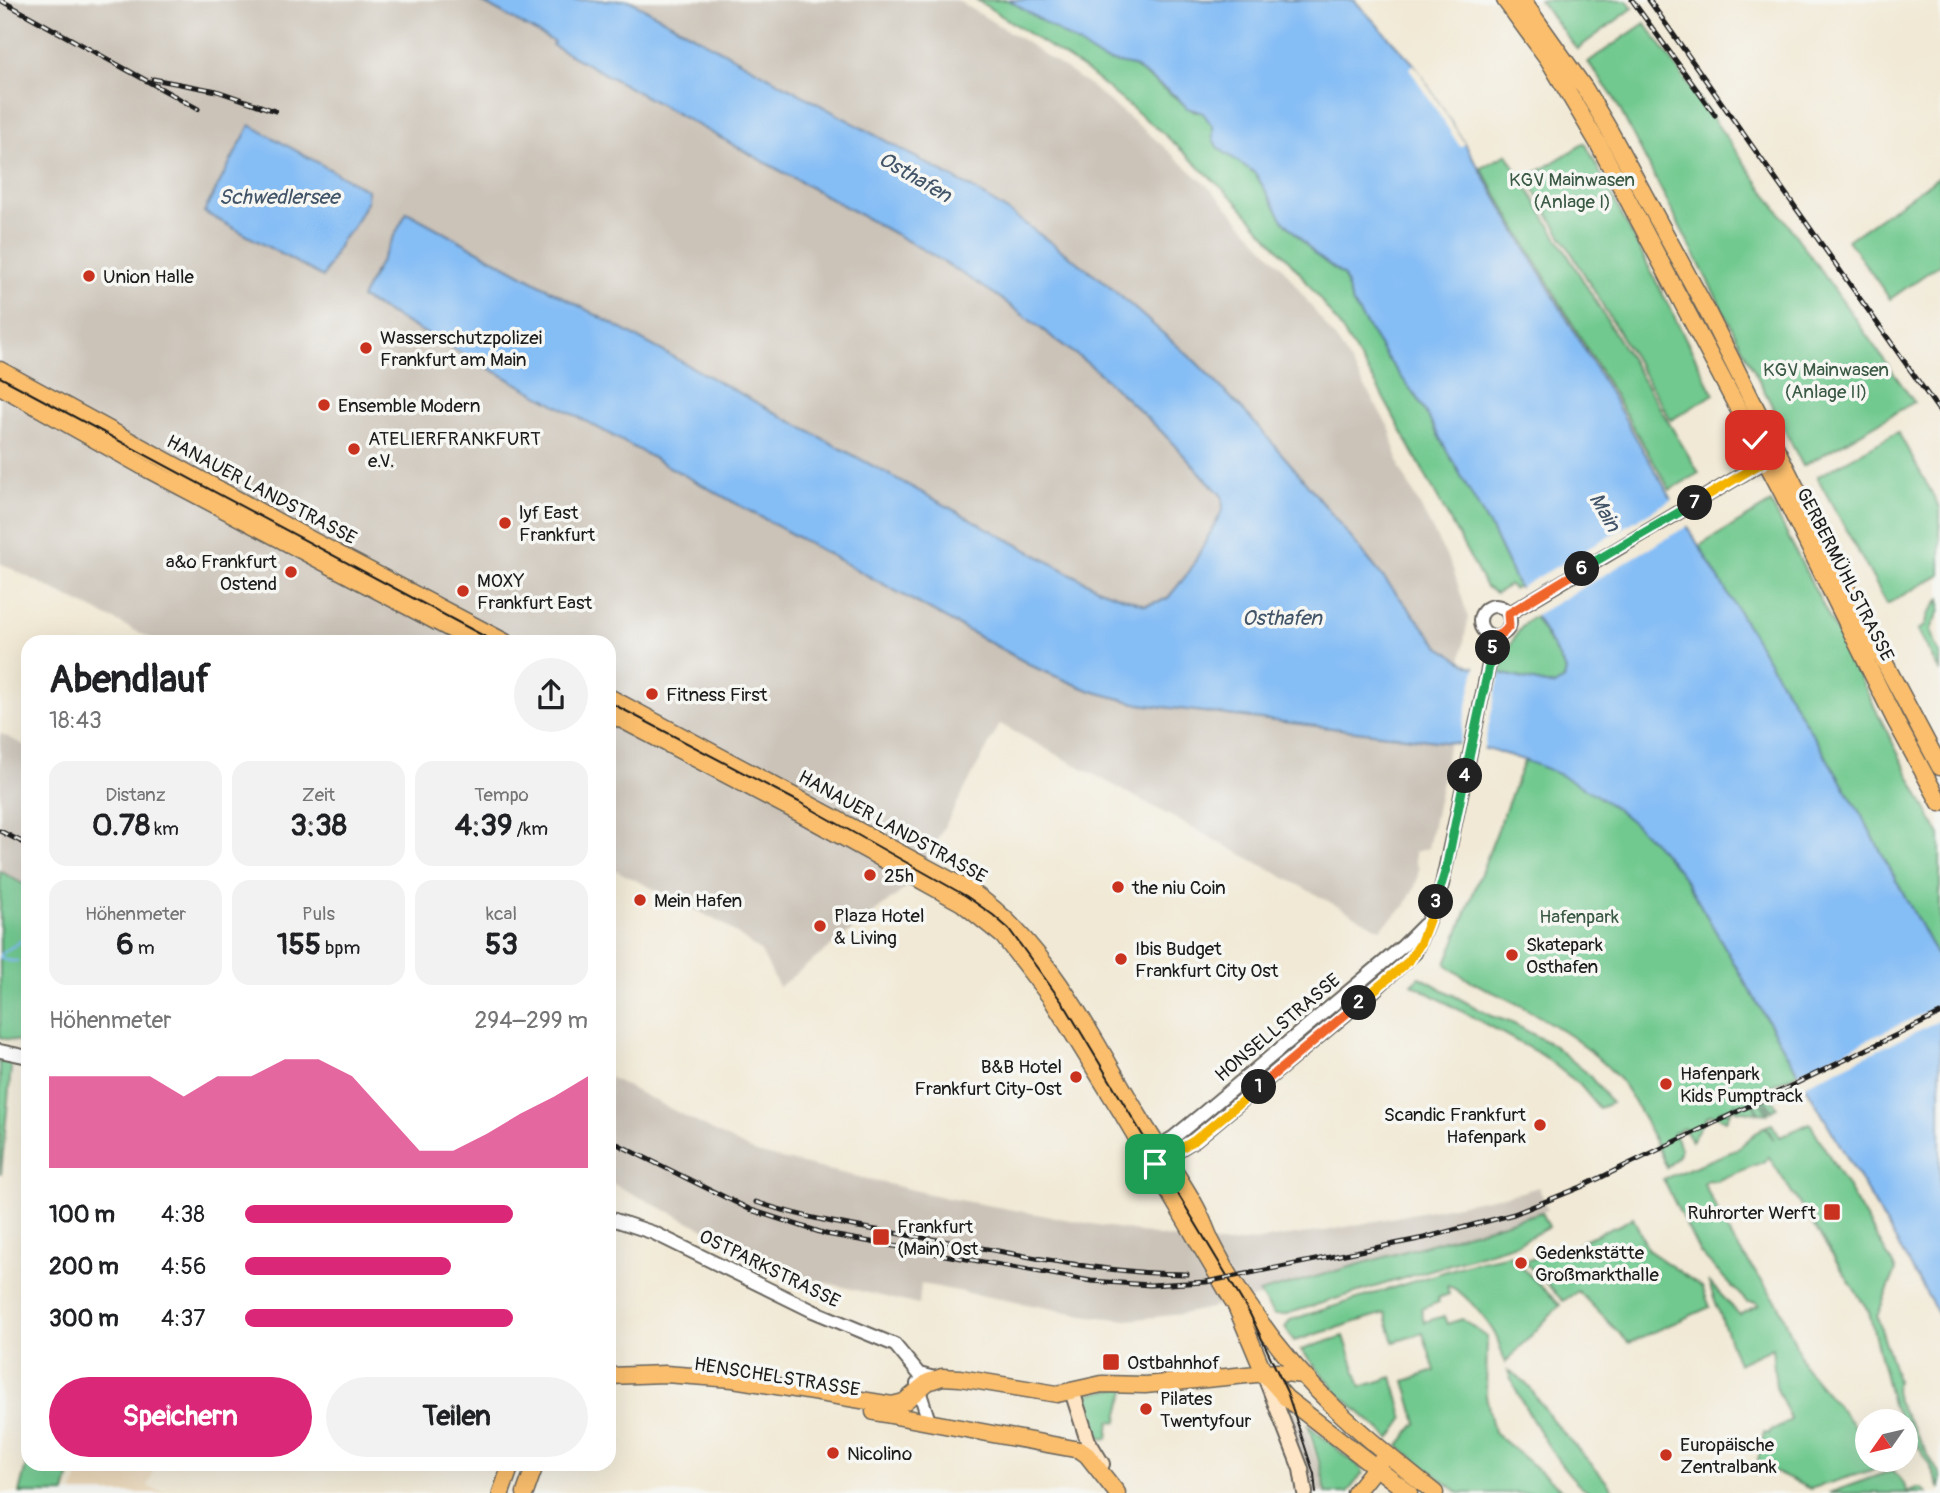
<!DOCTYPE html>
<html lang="de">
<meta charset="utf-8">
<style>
:root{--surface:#fff;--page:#f2f2f2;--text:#202124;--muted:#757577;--accent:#db2777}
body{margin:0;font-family:Pangolin,sans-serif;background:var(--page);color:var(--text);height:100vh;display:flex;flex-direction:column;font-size:26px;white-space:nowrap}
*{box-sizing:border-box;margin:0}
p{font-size:23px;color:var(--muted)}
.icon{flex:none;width:38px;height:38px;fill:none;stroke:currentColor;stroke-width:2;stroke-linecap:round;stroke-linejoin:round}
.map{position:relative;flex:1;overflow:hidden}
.panel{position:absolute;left:21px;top:635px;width:595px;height:836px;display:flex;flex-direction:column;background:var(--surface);border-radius:21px;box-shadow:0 7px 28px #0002}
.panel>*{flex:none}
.needle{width:46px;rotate:236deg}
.tools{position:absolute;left:1855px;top:1409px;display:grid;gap:14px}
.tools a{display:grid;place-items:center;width:63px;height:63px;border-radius:50%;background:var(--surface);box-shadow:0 7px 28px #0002;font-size:35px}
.pin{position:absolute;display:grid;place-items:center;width:60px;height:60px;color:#fff;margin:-30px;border-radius:14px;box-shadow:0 4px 10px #0006}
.km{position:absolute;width:35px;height:35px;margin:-18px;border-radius:50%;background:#222;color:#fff;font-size:19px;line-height:35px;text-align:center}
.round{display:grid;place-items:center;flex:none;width:74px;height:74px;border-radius:37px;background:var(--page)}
.summary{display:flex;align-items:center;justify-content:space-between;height:119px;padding:0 28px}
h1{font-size:38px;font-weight:700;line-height:52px}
.figures{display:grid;grid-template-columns:repeat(3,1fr);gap:10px;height:119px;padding:7px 28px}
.figures div{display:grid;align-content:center;border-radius:18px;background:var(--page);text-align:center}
.figures b{font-size:30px;font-weight:700}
.figures small{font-size:19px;font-weight:400}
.figures p{font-size:19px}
.chart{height:196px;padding:14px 28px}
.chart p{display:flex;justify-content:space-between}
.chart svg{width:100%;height:126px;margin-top:7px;fill:var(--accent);opacity:.7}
.primary-button{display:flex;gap:14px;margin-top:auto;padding:14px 28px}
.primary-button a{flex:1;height:80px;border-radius:42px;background:var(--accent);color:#fff;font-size:28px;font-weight:700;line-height:80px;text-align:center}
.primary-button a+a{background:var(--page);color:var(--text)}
ul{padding:0 28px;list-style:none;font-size:23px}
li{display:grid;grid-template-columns:112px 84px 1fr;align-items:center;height:52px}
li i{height:18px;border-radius:9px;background:var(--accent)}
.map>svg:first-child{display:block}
.built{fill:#ebd8ba}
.industrial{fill:#cbc3b8}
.green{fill:#71c98f;stroke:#467256;stroke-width:2}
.water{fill:#85bdf5;stroke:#506c88;stroke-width:2}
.pier{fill:#f1e9d5}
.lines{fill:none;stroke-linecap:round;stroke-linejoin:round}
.stream{stroke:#85bdf5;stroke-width:2.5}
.tertiary-casing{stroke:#67645d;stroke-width:16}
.secondary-casing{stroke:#67645d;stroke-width:18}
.primary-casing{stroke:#67645d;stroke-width:19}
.tertiary{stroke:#fff;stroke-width:12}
.secondary{stroke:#fde5c5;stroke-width:14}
.primary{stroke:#fabe6d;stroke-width:16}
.tram{stroke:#1c1c1c;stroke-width:2}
.rail-casing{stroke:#1c1c1c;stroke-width:5}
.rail{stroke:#f6f6f2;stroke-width:2.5;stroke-dasharray:8;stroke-linecap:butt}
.split-1-casing{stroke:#fff;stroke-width:14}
.split-2-casing{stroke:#fff;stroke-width:14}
.split-3-casing{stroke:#fff;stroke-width:14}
.split-4-casing{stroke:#fff;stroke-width:14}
.split-5-casing{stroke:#fff;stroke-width:14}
.split-6-casing{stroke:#fff;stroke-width:14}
.split-7-casing{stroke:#fff;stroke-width:14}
.split-8-casing{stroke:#fff;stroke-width:14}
.split-1{stroke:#f5b400;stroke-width:9}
.split-2{stroke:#f0652b;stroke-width:9}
.split-3{stroke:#f5b400;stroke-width:9}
.split-4{stroke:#22a559;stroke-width:9}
.split-5{stroke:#22a559;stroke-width:9}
.split-6{stroke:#f0652b;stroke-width:9}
.split-7{stroke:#22a559;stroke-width:9}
.split-8{stroke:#f5b400;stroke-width:9}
.poi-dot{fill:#c8321e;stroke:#f6f6f2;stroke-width:2.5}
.labels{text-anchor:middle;stroke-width:7;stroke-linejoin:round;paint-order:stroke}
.park-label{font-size:19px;fill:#3a5944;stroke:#f6f6f2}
.poi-label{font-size:19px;fill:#1c1c1c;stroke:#f6f6f2;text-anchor:start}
.street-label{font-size:19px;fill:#1c1c1c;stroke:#f6f6f2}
.water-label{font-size:21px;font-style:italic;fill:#415468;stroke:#f6f6f2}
</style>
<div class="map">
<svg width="1940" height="1493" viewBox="0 0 1940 1493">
<rect width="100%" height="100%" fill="#f6f6f2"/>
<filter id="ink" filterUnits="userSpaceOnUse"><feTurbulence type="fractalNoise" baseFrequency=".0143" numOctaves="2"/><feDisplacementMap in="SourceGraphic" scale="14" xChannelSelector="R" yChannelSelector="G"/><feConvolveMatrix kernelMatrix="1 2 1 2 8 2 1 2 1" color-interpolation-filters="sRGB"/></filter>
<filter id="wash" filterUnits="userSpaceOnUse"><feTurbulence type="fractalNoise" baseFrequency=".00686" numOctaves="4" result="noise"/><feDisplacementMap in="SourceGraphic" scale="28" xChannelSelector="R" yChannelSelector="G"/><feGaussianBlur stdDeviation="1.57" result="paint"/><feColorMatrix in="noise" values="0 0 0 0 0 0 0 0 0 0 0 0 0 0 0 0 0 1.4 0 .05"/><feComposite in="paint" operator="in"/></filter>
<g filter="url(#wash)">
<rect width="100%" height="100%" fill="#f1e9d5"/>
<path class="built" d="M 81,1465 L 155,1465 L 148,1487 L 167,1493 L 73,1493 Z"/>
<path class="industrial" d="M 0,0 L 957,0 L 1024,41 L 1089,85 L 1154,138 L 1211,189 L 1283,268 L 1340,345 L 1390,429 L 1400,468 L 1453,569 L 1468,617 L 1444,772 L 1428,848 L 1415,852 L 1415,860 L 1419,869 L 1416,884 L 1405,906 L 1380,929 L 1000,724 L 915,881 L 779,987 L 761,952 L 722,923 L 609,867 L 609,642 L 158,642 L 0,563 Z
M 0,733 L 28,747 L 28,887 L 0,871 Z
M 609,1077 L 756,1153 L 947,1198 L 1182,1240 L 1229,1244 L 1325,1231 L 1518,1193 L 1539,1187 L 1548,1210 L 1343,1268 L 1261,1297 L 1182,1314 L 1127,1320 L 1090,1316 L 921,1284 L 919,1305 L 801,1277 L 609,1182 Z
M 1278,1396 L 1298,1415 L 1302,1429 L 1305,1428 L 1321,1474 L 1324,1493 L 1307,1493 Z"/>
<path class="green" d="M 977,0 L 1009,0 L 1110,62 L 1124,62 L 1133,66 L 1195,112 L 1203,112 L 1213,127 L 1213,139 L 1255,173 L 1283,220 L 1316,255 L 1344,276 L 1352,302 L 1387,358 L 1418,399 L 1492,531 L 1518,586 L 1513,589 L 1510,585 L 1496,593 L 1486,587 L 1377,386 L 1338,324 L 1300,273 L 1236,201 L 1165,135 L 1085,70 Z
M 1539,0 L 1627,0 L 1633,8 L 1577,49 Z
M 1645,23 L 1914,402 L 1803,466 L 1614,98 L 1588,62 Z
M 1585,143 L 1714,394 L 1671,420 L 1527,178 Z
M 1507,154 L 1699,473 L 1670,490 L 1481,168 Z
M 1940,176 L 1940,264 L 1890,299 L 1848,240 Z
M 1898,432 L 1940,508 L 1940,575 L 1887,604 L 1817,477 Z
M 1771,503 L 1940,836 L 1940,962 L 1863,818 L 1699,546 Z
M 1940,599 L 1940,610 L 1931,629 L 1934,643 L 1940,655 L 1940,673 L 1918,630 L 1925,626 L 1928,615 Z
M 1534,616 L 1566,670 C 1565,680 1563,683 1554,686 L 1500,673 C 1506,651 1515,629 1534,616 Z
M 1525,759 C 1591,783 1646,825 1687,882 L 1798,1073 L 1766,1088 L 1777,1107 L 1772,1111 L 1761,1091 L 1759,1091 L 1770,1112 L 1768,1113 L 1756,1093 L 1767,1114 L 1759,1113 L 1749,1096 L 1758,1113 L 1735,1110 L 1736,1102 L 1732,1109 L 1718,1111 L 1730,1112 L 1726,1120 L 1712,1114 L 1706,1117 L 1691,1141 L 1684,1128 L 1673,1133 L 1681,1148 L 1677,1157 L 1667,1168 C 1657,1145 1635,1098 1619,1079 C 1591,1047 1557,1026 1521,1006 C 1497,993 1466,982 1446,964 Z
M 0,871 L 28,887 L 28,1043 L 0,1038 Z
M 1420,977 L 1491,1016 L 1510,1022 L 1553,1045 L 1587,1073 L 1612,1103 L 1599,1108 L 1580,1085 L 1542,1055 L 1412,984 Z
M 0,1058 L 12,1058 L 1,1174 L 0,1174 Z
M 1810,1123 L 1896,1270 L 1877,1316 L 1897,1380 L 1895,1389 L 1897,1401 L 1940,1475 L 1940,1489 L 1929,1464 L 1906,1427 L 1906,1421 L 1902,1421 L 1892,1404 L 1869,1312 L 1769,1157 L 1763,1162 L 1716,1181 L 1708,1180 L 1704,1184 L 1731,1238 L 1779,1305 L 1805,1368 L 1867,1441 L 1867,1460 L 1883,1460 L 1888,1465 L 1810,1489 L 1770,1470 L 1755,1474 L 1764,1432 L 1769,1434 L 1770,1431 L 1791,1420 L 1776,1387 L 1772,1348 L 1738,1364 L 1708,1281 L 1740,1315 L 1759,1305 L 1756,1302 L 1747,1302 L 1700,1253 L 1663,1179 L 1736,1150 L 1763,1127 L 1765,1127 L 1774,1140 L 1766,1126 L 1772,1124 L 1780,1137 Z
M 1542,1212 L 1549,1227 L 1516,1244 L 1283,1315 L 1274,1315 L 1259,1293 Z
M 1633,1217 L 1648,1250 L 1702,1287 L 1710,1307 L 1629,1343 L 1578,1291 L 1563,1301 L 1524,1261 L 1572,1248 L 1588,1238 L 1622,1224 Z
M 1509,1255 L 1560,1305 L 1505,1363 C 1502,1354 1500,1345 1496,1336 C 1489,1322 1462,1288 1447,1286 L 1449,1294 L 1438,1298 L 1439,1302 L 1421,1309 L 1424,1322 L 1444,1316 L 1447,1324 L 1462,1319 L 1487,1337 L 1486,1395 L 1494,1433 L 1566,1493 L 1459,1493 L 1398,1446 L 1417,1423 L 1405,1381 L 1435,1371 L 1423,1333 L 1394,1342 L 1385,1313 L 1294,1341 L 1285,1328 L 1290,1320 L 1472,1263 Z
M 1344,1336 L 1361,1387 L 1392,1377 L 1404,1419 L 1390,1439 L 1340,1395 L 1301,1350 Z
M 1508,1371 C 1530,1380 1540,1406 1555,1423 C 1575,1447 1597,1468 1615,1493 C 1609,1493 1598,1493 1593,1493 C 1565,1484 1518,1398 1508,1371 Z
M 1127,1387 C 1124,1400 1118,1409 1118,1422 L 1110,1421 L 1108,1439 L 1100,1438 L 1085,1394 Z
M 1308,1425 L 1362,1469 L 1363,1473 L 1347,1493 L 1325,1493 L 1324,1479 Z
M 28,1457 L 28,1465 L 72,1465 L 65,1493 L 19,1493 Z
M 1893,1470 L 1903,1482 L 1907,1492 L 1916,1488 L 1922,1488 L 1927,1493 L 1829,1493 Z"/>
<path class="water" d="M 478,0 L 629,0 L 970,187 L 1012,214 L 1102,280 L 1197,363 L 1248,415 L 1295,469 L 1440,647 L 1470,666 L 1554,686 L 1564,680 L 1566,670 L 1518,586 L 1492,531 L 1418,399 L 1387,358 L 1352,302 L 1344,276 L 1316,255 L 1283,220 L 1255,173 L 1218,148 L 1213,139 L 1213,127 L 1203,113 L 1187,108 L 1177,97 L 1133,66 L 1103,60 L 1009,0 L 1354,0 L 1414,64 L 1465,144 L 1699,546 L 1863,818 L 1940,962 L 1940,1317 L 1687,882 C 1632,806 1559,763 1468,745 L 1139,704 L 1091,691 L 1036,668 L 361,298 L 407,212 L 1099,589 L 1145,605 L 1167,599 L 1189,572 L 1223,509 L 1222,496 L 1161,431 L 1095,369 L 996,295 L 924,250 L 552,45 L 554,42 Z
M 250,125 L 367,190 L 367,201 L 352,229 L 342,239 L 323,277 L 204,212 Z"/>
<path class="pier" d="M 1414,64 L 1465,144 L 1460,147 L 1409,68 Z
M 1676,497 L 1691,524 L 1531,618 L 1516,590 Z
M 1476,664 L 1501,669 L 1483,751 L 1458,748 Z
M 1940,1005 L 1940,1020 L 1803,1086 L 1796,1074 Z"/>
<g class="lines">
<path class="stream" d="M 0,955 L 28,936
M 0,957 L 9,961 L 17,961"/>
</g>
</g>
<g filter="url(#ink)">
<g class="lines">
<defs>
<path id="tertiary" d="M1480 621a15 15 0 1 1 30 0a15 15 0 1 1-30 0Z
M 1508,614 L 1772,457
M 0,1051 L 28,1057
M 1153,1150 L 1174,1137 L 1201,1115 L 1403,946 L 1424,925
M 1159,1162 L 1195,1140 L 1375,990 L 1415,953 L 1441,889 L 1495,636
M 609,1218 L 654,1233 L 813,1311 L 895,1345 L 919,1374 L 935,1378
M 917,1384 L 929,1421"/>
<path id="secondary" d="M 1266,1379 L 1301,1469 L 1305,1493
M 1072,1391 L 1088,1441 L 1102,1464"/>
<path id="primary" d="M 1505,0 L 1548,59 L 1598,143 L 1782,492 L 1895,720 L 1940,803
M 1522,0 L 1585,89 L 1607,126 L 1706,309 L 1870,635 L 1940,767
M 0,370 L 304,536 L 505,642
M 0,386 L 149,470 L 475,642
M 609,697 L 969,890 C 1048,943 1092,1038 1140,1118 C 1158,1148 1179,1176 1196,1207 C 1202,1218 1206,1230 1211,1241 C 1223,1265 1237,1289 1252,1310 C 1303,1386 1364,1437 1435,1493
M 609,713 L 803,815 L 962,903 L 1003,936 L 1051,998 L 1122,1113 L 1236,1306 L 1264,1373 L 1286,1398 L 1409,1493
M 609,1376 L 665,1374 L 733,1379 L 892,1405 L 904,1402 L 928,1382 L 942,1377 L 960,1378 L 1057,1394 L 1102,1384 L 1145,1385 L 1277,1372 L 1302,1375
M 874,1412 L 1080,1450 L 1087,1455 L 1117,1493
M 501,1493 L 511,1465
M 525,1493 L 535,1465
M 1355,1493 L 1382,1459"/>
</defs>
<use href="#tertiary" class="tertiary-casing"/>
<use href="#secondary" class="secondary-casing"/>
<use href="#primary" class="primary-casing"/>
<use href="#tertiary" class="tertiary"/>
<use href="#secondary" class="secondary"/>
<use href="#primary" class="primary"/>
<path class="tram" d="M 0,377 L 495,642
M 609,702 L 799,802 L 966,896 L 993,915 L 1009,929 L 1067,1009 L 1250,1314 L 1287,1392 L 1314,1474 L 1316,1493"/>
<defs>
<path id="rail" d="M 0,0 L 198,109
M 1632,0 L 1715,115
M 1649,0 L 1940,412
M 153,79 L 217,91 L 275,111
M 0,831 L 28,845
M 609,1140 L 751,1210 L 826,1234 L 1091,1281 L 1150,1285 L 1206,1282 L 1424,1238 L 1514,1214 L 1581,1187 L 1940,1014
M 756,1202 C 818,1223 885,1231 949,1242 C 1028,1256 1106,1274 1187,1274"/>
</defs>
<use href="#rail" class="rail-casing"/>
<use href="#rail" class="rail"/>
</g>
</g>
<g class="lines" filter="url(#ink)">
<defs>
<path id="split-1" d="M 1155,1164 L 1195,1140 L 1259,1087"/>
<path id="split-2" d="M 1259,1087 L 1359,1003"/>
<path id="split-3" d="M 1359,1003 L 1409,961 L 1420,944 L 1436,902"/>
<path id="split-4" d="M 1436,902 L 1446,869 L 1465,776"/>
<path id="split-5" d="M 1465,776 L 1493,648"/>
<path id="split-6" d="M 1493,648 L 1495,636 L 1503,633 L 1509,626 L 1508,614 L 1582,569"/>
<path id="split-7" d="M 1582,569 L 1695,503"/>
<path id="split-8" d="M 1695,503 L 1765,461 L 1755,440"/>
</defs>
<use href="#split-1" class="split-1-casing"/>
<use href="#split-2" class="split-2-casing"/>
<use href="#split-3" class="split-3-casing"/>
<use href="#split-4" class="split-4-casing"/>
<use href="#split-5" class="split-5-casing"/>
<use href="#split-6" class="split-6-casing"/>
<use href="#split-7" class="split-7-casing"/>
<use href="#split-8" class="split-8-casing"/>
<use href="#split-1" class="split-1"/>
<use href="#split-2" class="split-2"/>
<use href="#split-3" class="split-3"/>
<use href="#split-4" class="split-4"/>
<use href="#split-5" class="split-5"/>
<use href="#split-6" class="split-6"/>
<use href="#split-7" class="split-7"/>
<use href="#split-8" class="split-8"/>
</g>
<g class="poi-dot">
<circle cx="89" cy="276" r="7"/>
<circle cx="366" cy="348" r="7"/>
<circle cx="324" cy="405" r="7"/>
<circle cx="354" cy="449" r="7"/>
<circle cx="505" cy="523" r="7"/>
<circle cx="291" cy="572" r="7"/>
<circle cx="463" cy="591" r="7"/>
<circle cx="652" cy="694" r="7"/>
<circle cx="870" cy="875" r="7"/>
<circle cx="1118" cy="887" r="7"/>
<circle cx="640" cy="900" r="7"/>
<circle cx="820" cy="926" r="7"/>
<circle cx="1512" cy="955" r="7"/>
<circle cx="1121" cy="959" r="7"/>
<circle cx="1076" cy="1077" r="7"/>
<circle cx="1666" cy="1084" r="7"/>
<circle cx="1540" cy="1125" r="7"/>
<rect x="1823" y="1203" width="18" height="18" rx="3.5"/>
<rect x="872" y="1228" width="18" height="18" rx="3.5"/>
<circle cx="1521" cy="1263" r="7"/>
<rect x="1102" y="1353" width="18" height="18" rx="3.5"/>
<circle cx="1146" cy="1409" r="7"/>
<circle cx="833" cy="1453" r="7"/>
<circle cx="1666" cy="1455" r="7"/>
</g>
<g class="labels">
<g class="park-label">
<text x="1572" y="186">KGV Mainwasen<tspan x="1572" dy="22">(Anlage I)</tspan></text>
<text x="1826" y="376">KGV Mainwasen<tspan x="1826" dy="22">(Anlage II)</tspan></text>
<text x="1579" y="923">Hafenpark</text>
</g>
<g class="poi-label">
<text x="103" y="283">Union Halle</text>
<text x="380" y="344">Wasserschutzpolizei<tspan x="380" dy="22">Frankfurt am Main</tspan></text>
<text x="338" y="412">Ensemble Modern</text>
<text x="368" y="445">ATELIERFRANKFURT<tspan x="368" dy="22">e.V.</tspan></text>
<text x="519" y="519">lyf East<tspan x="519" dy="22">Frankfurt</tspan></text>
<text x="277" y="568" text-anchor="end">a&amp;o Frankfurt<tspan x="277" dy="22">Ostend</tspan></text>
<text x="477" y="587">MOXY<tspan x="477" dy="22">Frankfurt East</tspan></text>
<text x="666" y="701">Fitness First</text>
<text x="884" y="882">25h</text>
<text x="1132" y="894">the niu Coin</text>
<text x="654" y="907">Mein Hafen</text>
<text x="834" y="922">Plaza Hotel<tspan x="834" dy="22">&amp; Living</tspan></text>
<text x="1526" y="951">Skatepark<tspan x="1526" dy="22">Osthafen</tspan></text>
<text x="1135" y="955">Ibis Budget<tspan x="1135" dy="22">Frankfurt City Ost</tspan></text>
<text x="1062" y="1073" text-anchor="end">B&amp;B Hotel<tspan x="1062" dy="22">Frankfurt City-Ost</tspan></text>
<text x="1680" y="1080">Hafenpark<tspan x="1680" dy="22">Kids Pumptrack</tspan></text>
<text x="1526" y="1121" text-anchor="end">Scandic Frankfurt<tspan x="1526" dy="22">Hafenpark</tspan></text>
<text x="1816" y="1219" text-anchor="end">Ruhrorter Werft</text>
<text x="897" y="1233">Frankfurt<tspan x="897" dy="22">(Main) Ost</tspan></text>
<text x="1535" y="1259">Gedenkstätte<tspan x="1535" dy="22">Großmarkthalle</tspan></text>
<text x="1127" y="1369">Ostbahnhof</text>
<text x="1160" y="1405">Pilates<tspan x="1160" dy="22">Twentyfour</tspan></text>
<text x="1680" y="1451">Europäische<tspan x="1680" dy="22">Zentralbank</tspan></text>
<text x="847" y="1460">Nicolino</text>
</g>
<g class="street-label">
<text transform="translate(262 489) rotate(28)" y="7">HANAUER LANDSTRASSE</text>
<text transform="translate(1846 574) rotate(63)" y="7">GERBERMÜHLSTRASSE</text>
<text transform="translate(893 826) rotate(29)" y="7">HANAUER LANDSTRASSE</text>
<text transform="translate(1277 1027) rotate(-40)" y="7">HONSELLSTRASSE</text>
<text transform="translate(770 1268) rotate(26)" y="7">OSTPARKSTRASSE</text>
<text transform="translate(777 1376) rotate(9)" y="7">HENSCHELSTRASSE</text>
</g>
<g class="water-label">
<text transform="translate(915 177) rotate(30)" y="7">Osthafen</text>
<text x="279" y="204">Schwedlersee</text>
<text transform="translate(1605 512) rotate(60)" y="7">Main</text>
<text x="1282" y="625">Osthafen</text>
</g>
</g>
</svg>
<div class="tools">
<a><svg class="needle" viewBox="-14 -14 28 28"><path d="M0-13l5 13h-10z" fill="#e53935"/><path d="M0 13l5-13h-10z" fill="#757577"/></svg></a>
</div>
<div class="pin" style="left:1155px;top:1164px;background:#1e9e55"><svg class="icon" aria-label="arrive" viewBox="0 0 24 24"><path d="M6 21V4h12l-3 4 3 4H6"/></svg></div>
<div class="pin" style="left:1755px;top:440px;background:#d93025"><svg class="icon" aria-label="check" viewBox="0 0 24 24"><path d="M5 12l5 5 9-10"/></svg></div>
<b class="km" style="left:1259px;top:1087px">1</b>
<b class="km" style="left:1359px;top:1003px">2</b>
<b class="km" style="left:1436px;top:902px">3</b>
<b class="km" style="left:1465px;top:776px">4</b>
<b class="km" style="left:1493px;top:648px">5</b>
<b class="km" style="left:1582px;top:569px">6</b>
<b class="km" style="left:1695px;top:503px">7</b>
<section class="panel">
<div class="summary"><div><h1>Abendlauf</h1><p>18:43</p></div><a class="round"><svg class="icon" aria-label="share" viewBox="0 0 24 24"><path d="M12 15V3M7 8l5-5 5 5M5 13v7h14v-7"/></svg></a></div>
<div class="figures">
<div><p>Distanz</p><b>0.78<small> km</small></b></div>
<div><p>Zeit</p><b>3:38</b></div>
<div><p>Tempo</p><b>4:39<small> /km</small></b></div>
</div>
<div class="figures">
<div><p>Höhenmeter</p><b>6<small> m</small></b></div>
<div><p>Puls</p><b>155<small> bpm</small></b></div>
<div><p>kcal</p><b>53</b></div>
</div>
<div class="chart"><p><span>Höhenmeter</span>294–299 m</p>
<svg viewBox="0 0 160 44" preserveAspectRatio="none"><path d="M0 44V12L10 12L20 12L30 12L40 19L50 12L60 12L70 6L80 6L90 12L100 25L110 38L120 38L130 32L140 25L150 19L160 12V44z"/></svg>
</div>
<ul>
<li><b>100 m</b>4:38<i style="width:78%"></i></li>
<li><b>200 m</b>4:56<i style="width:60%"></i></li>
<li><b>300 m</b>4:37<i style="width:78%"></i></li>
</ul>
<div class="primary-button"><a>Speichern</a><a>Teilen</a></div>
</section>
</div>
